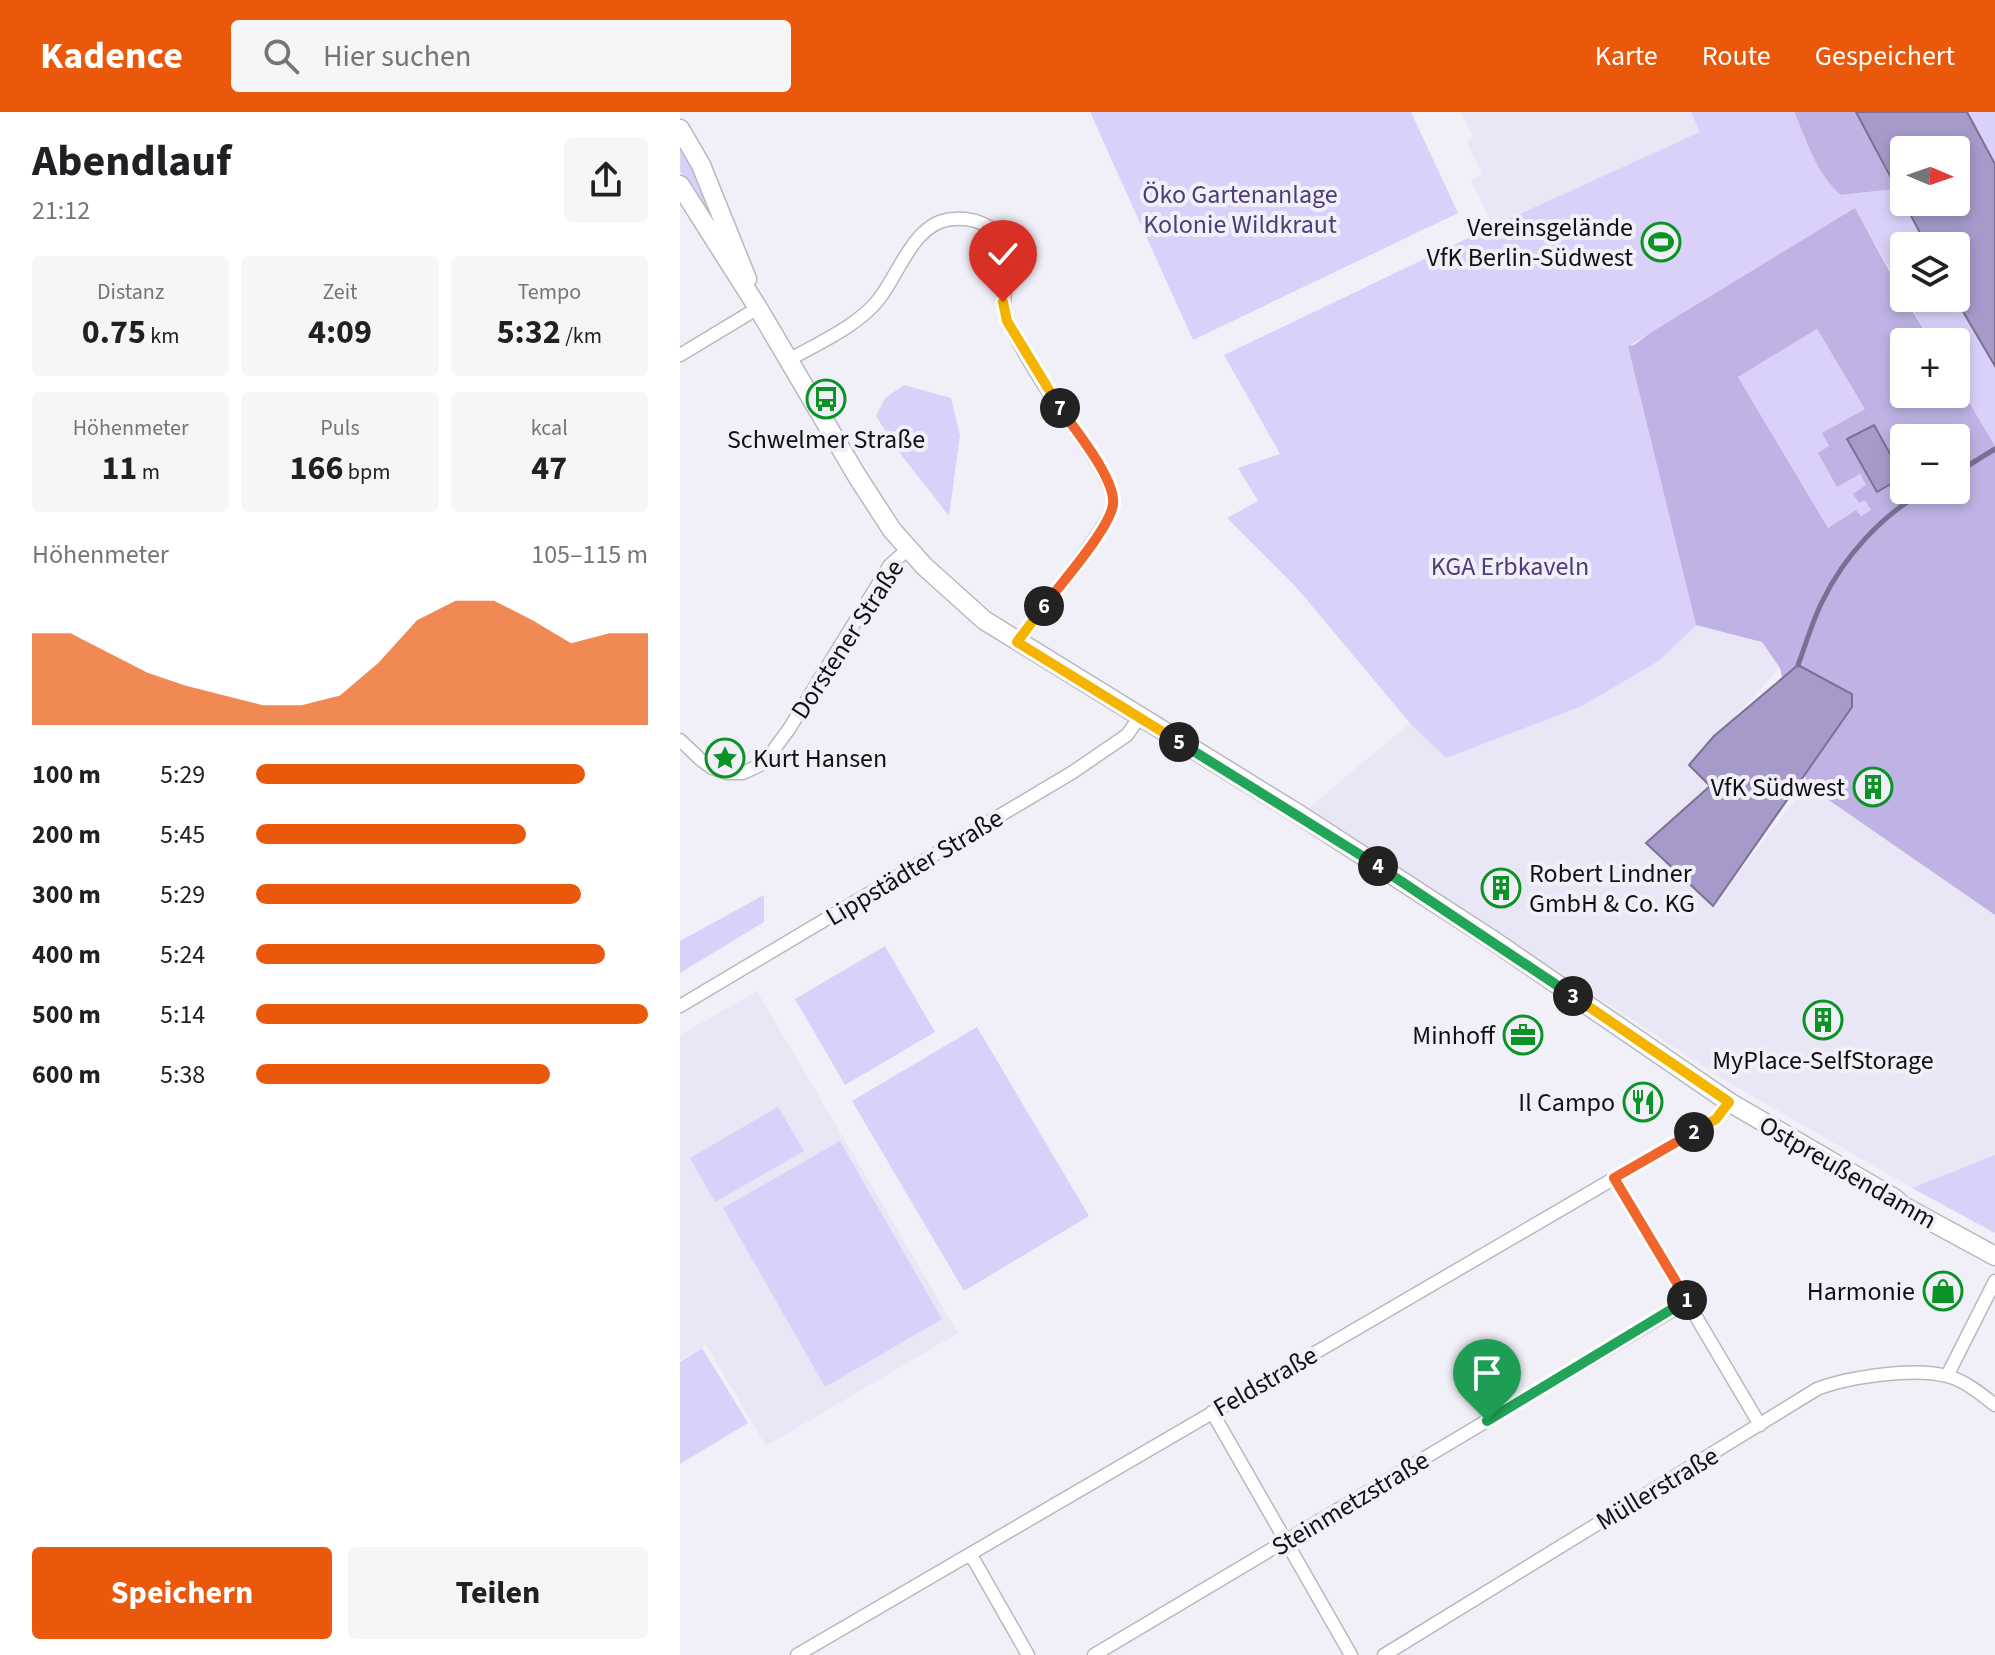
<!DOCTYPE html>
<html lang="de">
<meta charset="utf-8">
<style>
:root{--surface:#fff;--page:#f6f6f6;--text:#202124;--muted:#757577;--accent:#ea580c}
body{margin:0;font-family:"Source Sans 3",sans-serif;background:var(--page);color:var(--text);height:100vh;display:flex;flex-direction:column;font-size:30px;white-space:nowrap}
*{box-sizing:border-box;margin:0}
p{font-size:26px;color:var(--muted)}
.icon{flex:none;width:44px;height:44px;fill:none;stroke:currentColor;stroke-width:2;stroke-linecap:round;stroke-linejoin:round}
.map{position:relative;flex:1;overflow:hidden}
.drawer{display:flex;flex-direction:column;background:var(--surface);width:680px}
.drawer>*{flex:none}
.needle{width:52px;rotate:92deg}
.buttons{position:absolute;left:1210px;top:24px;display:grid;gap:16px}
.buttons a{display:grid;place-items:center;width:80px;height:80px;border-radius:8px;background:var(--surface);box-shadow:0 4px 12px #0003;font-size:40px}
.pin{position:absolute;display:grid;place-items:center;width:68px;height:68px;color:#fff;margin:-82px -34px;border-radius:50% 50% 50% 0;rotate:-45deg;box-shadow:0 0 8px #0007}
.pin .icon{rotate:45deg}
.km{position:absolute;width:40px;height:40px;margin:-20px;border-radius:50%;background:#222;color:#fff;font-size:22px;line-height:40px;text-align:center}
.round{display:grid;place-items:center;flex:none;width:84px;height:84px;border-radius:8px;background:var(--page)}
.overview{display:flex;align-items:center;justify-content:space-between;height:136px;padding:0 32px}
h1{font-size:44px;font-weight:700;line-height:60px}
.figures{display:grid;grid-template-columns:repeat(3,1fr);gap:12px;height:136px;padding:8px 32px}
.figures div{display:grid;align-content:center;border-radius:8px;background:var(--page);text-align:center}
.figures b{font-size:34px;font-weight:700}
.figures small{font-size:22px;font-weight:400}
.figures p{font-size:22px}
.chart{height:224px;padding:16px 32px}
.chart p{display:flex;justify-content:space-between}
.chart svg{width:100%;height:144px;margin-top:8px;fill:var(--accent);opacity:.7}
.action{display:flex;gap:16px;margin-top:auto;padding:16px 32px}
.action a{flex:1;height:92px;border-radius:8px;background:var(--accent);color:#fff;font-size:32px;font-weight:700;line-height:92px;text-align:center}
.action a+a{background:var(--page);color:var(--text)}
ul{padding:0 32px;list-style:none;font-size:26px}
li{display:grid;grid-template-columns:128px 96px 1fr;align-items:center;height:60px}
li i{height:20px;border-radius:10px;background:var(--accent)}
header{display:flex;align-items:center;gap:48px;box-sizing:border-box;height:112px;padding:0 40px;background:var(--accent);color:#fff}
header strong{font-size:38px}
nav{display:flex;gap:44px;margin-inline-start:auto;font-size:28px}
.search{width:560px;height:72px;background:var(--page);display:flex;align-items:center;gap:20px;box-sizing:border-box;padding:0 28px;border-radius:8px;color:var(--muted);font-size:30px}
main{display:flex;flex:1;min-height:0}
.map>svg:first-child{display:block}
.built{fill:#e9e6f6}
.green{fill:#dad1fa}
.forest{fill:#beb3e4;fill-rule:evenodd}
.water{fill:#a59aca;stroke:#797193;stroke-width:2;fill-rule:evenodd}
.lines{fill:none;stroke-linecap:round;stroke-linejoin:round}
.stream{stroke:#797193;stroke-width:5}
.minor-casing{stroke:#b9b8c0;stroke-width:15}
.secondary-casing{stroke:#b9b8c0;stroke-width:21}
.minor{stroke:#fff;stroke-width:12}
.secondary{stroke:#fff;stroke-width:18}
.split-1-casing{stroke:#fff;stroke-width:16}
.split-2-casing{stroke:#fff;stroke-width:16}
.split-3-casing{stroke:#fff;stroke-width:16}
.split-4-casing{stroke:#fff;stroke-width:16}
.split-5-casing{stroke:#fff;stroke-width:16}
.split-6-casing{stroke:#fff;stroke-width:16}
.split-7-casing{stroke:#fff;stroke-width:16}
.split-8-casing{stroke:#fff;stroke-width:16}
.split-1{stroke:#22a559;stroke-width:10}
.split-2{stroke:#f0652b;stroke-width:10}
.split-3{stroke:#f5b400;stroke-width:10}
.split-4{stroke:#22a559;stroke-width:10}
.split-5{stroke:#22a559;stroke-width:10}
.split-6{stroke:#f5b400;stroke-width:10}
.split-7{stroke:#f0652b;stroke-width:10}
.split-8{stroke:#f5b400;stroke-width:10}
.labels{text-anchor:middle;stroke-width:8;stroke-linejoin:round;paint-order:stroke}
.park-label{font-size:26px;fill:#4e3d79;stroke:#f1f0f8}
.poi-label{font-size:26px;fill:#111013;stroke:#f1f0f8;text-anchor:end}
.street-label{font-size:26px;fill:#111013;stroke:#f1f0f8}
</style>
<header>
<strong>Kadence</strong>
<div class="search"><svg class="icon" aria-label="search" viewBox="0 0 24 24"><circle cx="10" cy="10" r="6"/><path d="M15 15l6 6"/></svg>Hier suchen</div>
<nav><a>Karte</a><a>Route</a><a>Gespeichert</a></nav>
</header>
<main>
<section class="drawer">
<div class="overview"><div><h1>Abendlauf</h1><p>21:12</p></div><a class="round"><svg class="icon" aria-label="share" viewBox="0 0 24 24"><path d="M12 15V3M7 8l5-5 5 5M5 13v7h14v-7"/></svg></a></div>
<div class="figures">
<div><p>Distanz</p><b>0.75<small> km</small></b></div>
<div><p>Zeit</p><b>4:09</b></div>
<div><p>Tempo</p><b>5:32<small> /km</small></b></div>
</div>
<div class="figures">
<div><p>Höhenmeter</p><b>11<small> m</small></b></div>
<div><p>Puls</p><b>166<small> bpm</small></b></div>
<div><p>kcal</p><b>47</b></div>
</div>
<div class="chart"><p><span>Höhenmeter</span>105–115 m</p>
<svg viewBox="0 0 160 44" preserveAspectRatio="none"><path d="M0 44V16L10 16L20 22L30 28L40 32L50 35L60 38L70 38L80 35L90 25L100 12L110 6L120 6L130 12L140 19L150 16L160 16V44z"/></svg>
</div>
<ul>
<li><b>100 m</b>5:29<i style="width:84%"></i></li>
<li><b>200 m</b>5:45<i style="width:69%"></i></li>
<li><b>300 m</b>5:29<i style="width:83%"></i></li>
<li><b>400 m</b>5:24<i style="width:89%"></i></li>
<li><b>500 m</b>5:14<i style="width:100%"></i></li>
<li><b>600 m</b>5:38<i style="width:75%"></i></li>
</ul>
<div class="action"><a>Speichern</a><a>Teilen</a></div>
</section>
<div class="map">
<svg width="1315" height="1543" viewBox="0 0 1315 1543">
<rect width="100%" height="100%" fill="#f1f0f8"/>
<path class="built" d="M 781,0 L 1011,0 L 1021,20 L 813,114 L 791,69 L 802,62 L 786,29 L 793,25 Z
M 1016,513 L 1082,529 L 1100,556 L 1010,652 L 1030,674 L 966,731 L 1033,793 L 1127,673 L 1315,803 L 1315,1043 L 1232,1076 L 1043,967 L 629,696 L 730,611 L 767,646 L 980,548 Z
M 77,879 L 278,1221 L 86,1334 L 26,1233 L 0,1248 L 0,923 Z"/>
<path class="green" d="M 410,0 L 731,0 L 778,101 L 513,228 Z
M 1011,0 L 1114,0 C 1127,29 1136,62 1161,83 L 1215,77 L 1247,134 L 1224,134 L 1224,182 L 1175,97 L 949,234 L 1016,513 L 980,548 L 902,594 L 766,646 L 730,611 L 616,475 L 547,406 L 578,389 L 558,356 L 600,342 L 544,243 L 813,114 L 1020,20 Z
M 1287,0 L 1315,0 L 1315,52 Z
M 0,31 L 17,61 L 31,98 L 28,103 L 24,101 L 0,59 Z
M 1226,186 L 1275,186 L 1315,254 L 1315,334 L 1276,268 L 1276,230 L 1252,230 Z
M 1137,217 L 1186,297 L 1143,321 L 1149,334 L 1138,342 C 1152,348 1182,356 1186,373 C 1189,384 1184,386 1191,398 L 1181,404 L 1176,398 L 1148,416 L 1058,265 Z
M 224,273 L 271,286 L 280,323 L 269,404 L 218,339 L 196,304 L 205,286 Z
M 84,783 L 84,810 L 0,861 L 0,829 Z
M 205,834 L 255,920 L 165,973 L 115,887 Z
M 297,915 L 409,1104 L 284,1179 L 172,989 Z
M 98,995 L 124,1039 L 35,1090 L 10,1046 Z
M 160,1029 L 262,1207 L 145,1275 L 43,1096 Z
M 1315,1043 L 1315,1121 L 1232,1076 Z
M 22,1236 L 68,1311 L 0,1352 L 0,1250 Z"/>
<path class="forest" d="M 1114,0 L 1176,0 L 1215,77 L 1161,83 C 1136,62 1127,29 1114,0 Z
M 1175,96 L 1224,186 L 1252,230 L 1224,230 L 1224,282 L 1276,282 L 1276,268 L 1315,334 L 1315,803 L 1127,673 L 1100,556 L 1082,530 L 1016,513 L 948,234 L 954,233 L 970,221 ZM 1137,217 L 1185,297 L 1142,321 L 1149,334 L 1138,341 L 1157,375 L 1180,362 L 1186,373 L 1173,382 L 1179,391 L 1185,388 L 1191,398 L 1181,404 L 1176,398 L 1148,416 L 1058,265 ZM 1224,326 L 1276,326 L 1276,378 L 1224,378 Z"/>
<path class="water" d="M 1176,0 L 1287,0 L 1315,52 L 1315,254 L 1275,186 L 1276,134 L 1247,134 ZM 1224,38 L 1276,38 L 1276,90 L 1224,90 Z
M 1194,313 L 1223,365 L 1197,380 L 1167,327 Z
M 1118,553 L 1172,582 L 1172,595 L 1033,794 L 966,731 L 1030,674 L 1009,653 L 1034,624 Z"/>
<g class="lines">
<path class="stream" d="M 1276,361 L 1315,337
M 1118,553 C 1126,532 1132,510 1142,490 C 1164,444 1202,403 1246,378"/>
<defs>
<path id="minor" d="M 0,243 L 78,196
M 109,248 C 138,231 178,214 199,187 C 220,160 235,108 274,107 C 286,106 299,109 309,115 C 349,136 311,178 330,214 C 342,237 355,260 370,282 C 385,306 434,364 433,391 C 432,413 355,506 337,530
M 0,628 L 21,648 L 32,656 L 47,661 L 63,661 L 84,651 L 109,617 L 210,453 L 228,437
M 0,894 L 393,660 L 447,623 L 459,606
M 934,1066 L 1080,1313
M 1267,1264 L 1315,1169
M 532,1300 L 671,1543
M 291,1443 L 348,1543
M 117,1543 L 1036,1007 L 1049,990
M 414,1543 L 1008,1189
M 704,1543 L 1137,1277 C 1168,1265 1235,1255 1267,1264 C 1284,1268 1301,1282 1315,1293"/>
<path id="secondary" d="M 0,17 L 21,53 L 67,167
M 0,73 L 78,196 L 177,364 L 212,418 L 244,454 L 304,508 L 620,703 L 811,827 L 1049,990 L 1214,1086 L 1223,1094 L 1315,1144"/>
</defs>
<use href="#minor" class="minor-casing"/>
<use href="#secondary" class="secondary-casing"/>
<use href="#minor" class="minor"/>
<use href="#secondary" class="secondary"/>
</g>
<g class="lines">
<defs>
<path id="split-1" d="M 807,1309 L 1007,1188"/>
<path id="split-2" d="M 1007,1188 L 934,1066 L 1014,1020"/>
<path id="split-3" d="M 893,884 L 1049,990 L 1036,1007 L 1014,1020"/>
<path id="split-4" d="M 698,754 L 893,884"/>
<path id="split-5" d="M 499,630 L 698,754"/>
<path id="split-6" d="M 364,494 L 337,530 L 499,630"/>
<path id="split-7" d="M 364,494 C 380,473 431,415 433,392 C 436,367 395,318 380,296"/>
<path id="split-8" d="M 323,190 L 327,209 L 380,296"/>
</defs>
<use href="#split-1" class="split-1-casing"/>
<use href="#split-2" class="split-2-casing"/>
<use href="#split-3" class="split-3-casing"/>
<use href="#split-4" class="split-4-casing"/>
<use href="#split-5" class="split-5-casing"/>
<use href="#split-6" class="split-6-casing"/>
<use href="#split-7" class="split-7-casing"/>
<use href="#split-8" class="split-8-casing"/>
<use href="#split-1" class="split-1"/>
<use href="#split-2" class="split-2"/>
<use href="#split-3" class="split-3"/>
<use href="#split-4" class="split-4"/>
<use href="#split-5" class="split-5"/>
<use href="#split-6" class="split-6"/>
<use href="#split-7" class="split-7"/>
<use href="#split-8" class="split-8"/>
</g>
<defs>
<symbol id="stadium-ring" viewBox="-11 -11 22 22"><circle r="9.5" fill="#f1f0f8" stroke="#0b9325" stroke-width="1.5"/><path d="M0-5a6.5 5 0 1 0 0 10a6.5 5 0 1 0 0-10ZM-3.5-1.8h7v3.6h-7Z" fill="#0b9325"/></symbol>
<symbol id="bus-ring" viewBox="-11 -11 22 22"><circle r="9.5" fill="#f1f0f8" stroke="#0b9325" stroke-width="1.5"/><path d="M-5-6H5V4H4V6H2V4H-2V6H-4V4H-5ZM-3.5-4V0h7V-4ZM-3.5 1.2v1.5H-2V1.2ZM2 1.2v1.5H3.5V1.2Z" fill="#0b9325"/></symbol>
<symbol id="sight-ring" viewBox="-11 -11 22 22"><circle r="9.5" fill="#f1f0f8" stroke="#0b9325" stroke-width="1.5"/><path d="M0-6L1.8-2.2L6-1.7L2.9 1.2L3.7 5.4L0 3.3L-3.7 5.4L-2.9 1.2L-6-1.7L-1.8-2.2Z" fill="#0b9325"/></symbol>
<symbol id="building-ring" viewBox="-11 -11 22 22"><circle r="9.5" fill="#f1f0f8" stroke="#0b9325" stroke-width="1.5"/><path d="M-4-6H4V6H1V3H-1V6H-4ZM-2.5-4.3h1.7v1.8h-1.7ZM.8-4.3h1.7v1.8H.8ZM-2.5-1h1.7V.8h-1.7ZM.8-1h1.7V.8H.8Z" fill="#0b9325"/></symbol>
<symbol id="office-ring" viewBox="-11 -11 22 22"><circle r="9.5" fill="#f1f0f8" stroke="#0b9325" stroke-width="1.5"/><path d="M-6-3h4V-5.5h4V-3h4V5H-6ZM-1-4.5V-3h2v-1.5ZM-6 0V1H6V0Z" fill="#0b9325"/></symbol>
<symbol id="restaurant-ring" viewBox="-11 -11 22 22"><circle r="9.5" fill="#f1f0f8" stroke="#0b9325" stroke-width="1.5"/><path d="M-5-6h1v4h1v-4h1v4h1v-4h1v5L-1.5 .5V6h-2V.5L-5-1ZM5-6V6H3V1.5H1.5Q1.5-4 5-6Z" fill="#0b9325"/></symbol>
<symbol id="shop-ring" viewBox="-11 -11 22 22"><circle r="9.5" fill="#f1f0f8" stroke="#0b9325" stroke-width="1.5"/><path d="M-5-2.5h2.3a2.7 3.5 0 0 1 5.4 0H5L5.5 6h-11ZM-1.5-2.5h3a1.5 2.3 0 0 0-3 0Z" fill="#0b9325"/></symbol>
</defs>
<g fill-rule="evenodd">
<use href="#stadium-ring" x="959" y="108" width="44" height="44"/>
<use href="#bus-ring" x="124" y="265" width="44" height="44"/>
<use href="#sight-ring" x="23" y="624" width="44" height="44"/>
<use href="#building-ring" x="1171" y="653" width="44" height="44"/>
<use href="#building-ring" x="799" y="754" width="44" height="44"/>
<use href="#building-ring" x="1121" y="886" width="44" height="44"/>
<use href="#office-ring" x="821" y="901" width="44" height="44"/>
<use href="#restaurant-ring" x="941" y="968" width="44" height="44"/>
<use href="#shop-ring" x="1241" y="1157" width="44" height="44"/>
</g>
<g class="labels">
<g class="park-label">
<text x="560" y="91">Öko Gartenanlage<tspan x="560" dy="30">Kolonie Wildkraut</tspan></text>
<text x="830" y="463">KGA Erbkaveln</text>
</g>
<g class="poi-label">
<text x="953" y="124">Vereinsgelände<tspan x="953" dy="30">VfK Berlin-Südwest</tspan></text>
<text x="146" y="336" text-anchor="middle">Schwelmer Straße</text>
<text x="73" y="655" text-anchor="start">Kurt Hansen</text>
<text x="1165" y="684">VfK Südwest</text>
<text x="849" y="770" text-anchor="start">Robert Lindner<tspan x="849" dy="30">GmbH &amp; Co. KG</tspan></text>
<text x="815" y="932">Minhoff</text>
<text x="1143" y="957" text-anchor="middle">MyPlace-SelfStorage</text>
<text x="935" y="999">Il Campo</text>
<text x="1235" y="1188">Harmonie</text>
</g>
<g class="street-label">
<text transform="translate(167 527) rotate(-57)" y="9">Dorstener Straße</text>
<text transform="translate(234 755) rotate(-31)" y="9">Lippstädter Straße</text>
<text transform="translate(1168 1060) rotate(30)" y="9">Ostpreußendamm</text>
<text transform="translate(585 1269) rotate(-30)" y="9">Feldstraße</text>
<text transform="translate(977 1376) rotate(-31)" y="9">Müllerstraße</text>
<text transform="translate(670 1391) rotate(-31)" y="9">Steinmetzstraße</text>
</g>
</g>
</svg>
<div class="buttons">
<a><svg class="needle" viewBox="-14 -14 28 28"><path d="M0-13l5 13h-10z" fill="#e53935"/><path d="M0 13l5-13h-10z" fill="#757577"/></svg></a>
<a><svg class="icon" aria-label="layers" viewBox="0 0 24 24"><path d="M12 4l9 5-9 5-9-5zM3 14l9 5 9-5"/></svg></a>
<a>+</a>
<a>−</a>
</div>
<div class="pin" style="left:807px;top:1309px;background:#1e9e55"><svg class="icon" aria-label="arrive" viewBox="0 0 24 24"><path d="M6 21V4h12l-3 4 3 4H6"/></svg></div>
<div class="pin" style="left:323px;top:190px;background:#d93025"><svg class="icon" aria-label="check" viewBox="0 0 24 24"><path d="M5 12l5 5 9-10"/></svg></div>
<b class="km" style="left:1007px;top:1188px">1</b>
<b class="km" style="left:1014px;top:1020px">2</b>
<b class="km" style="left:893px;top:884px">3</b>
<b class="km" style="left:698px;top:754px">4</b>
<b class="km" style="left:499px;top:630px">5</b>
<b class="km" style="left:364px;top:494px">6</b>
<b class="km" style="left:380px;top:296px">7</b>
</div>
</main>
